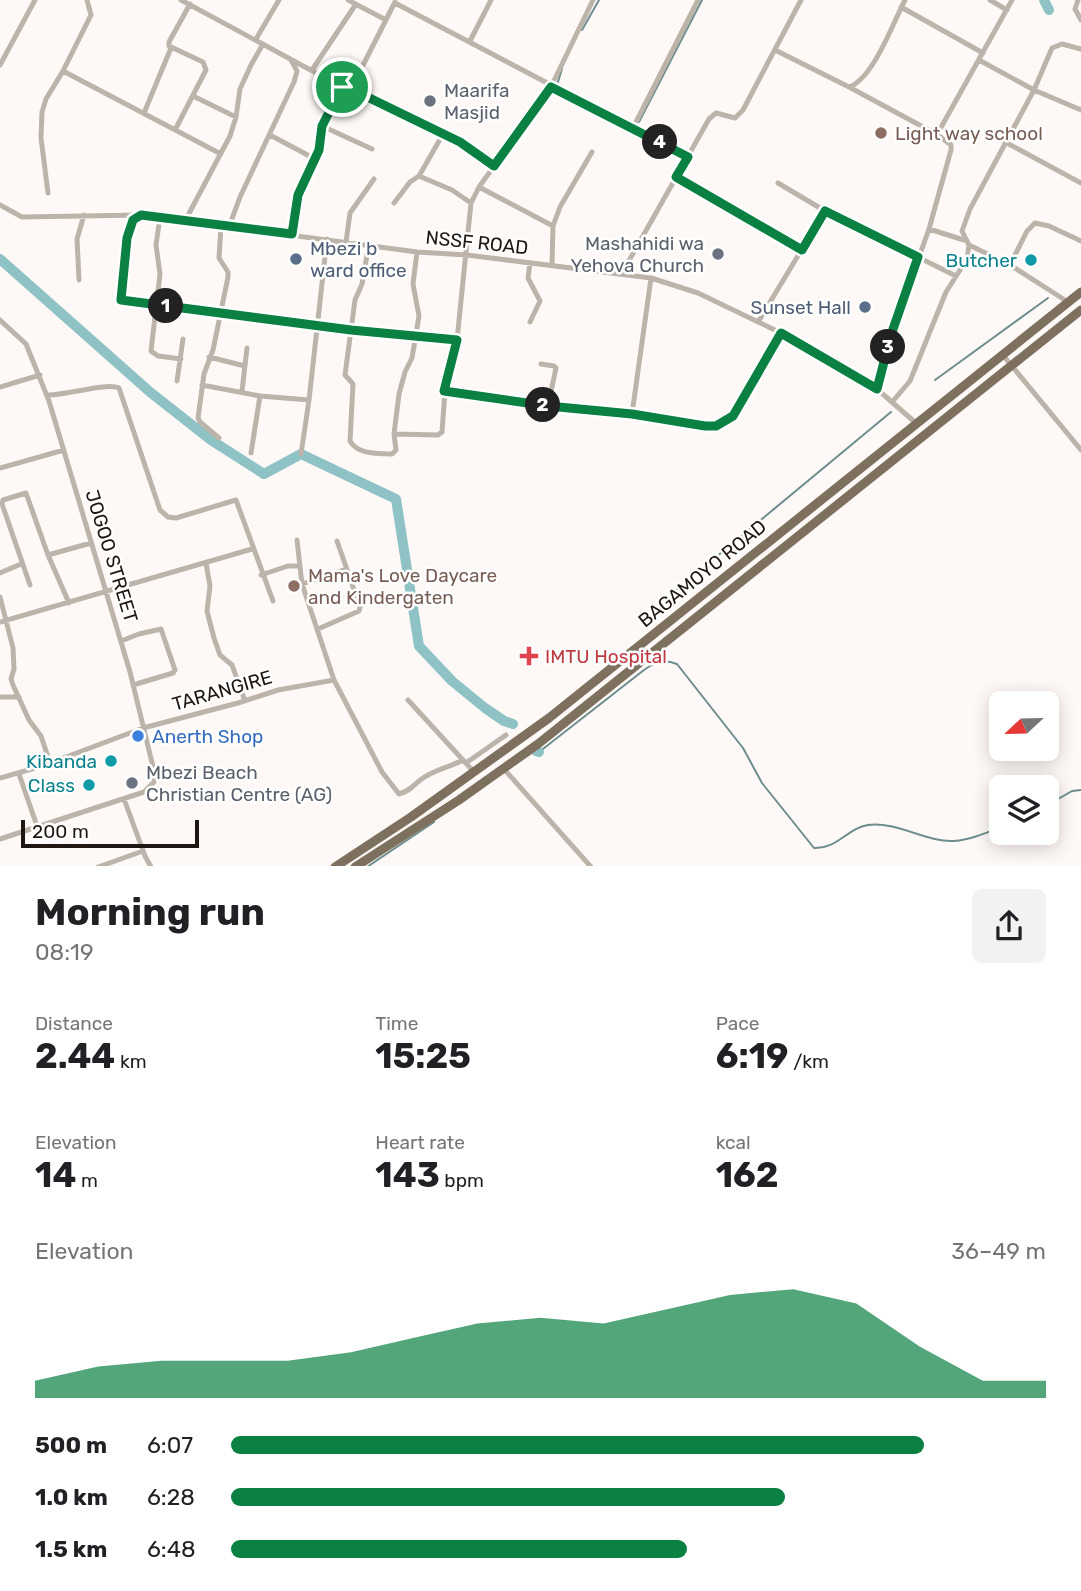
<!DOCTYPE html>
<meta charset="utf-8">
<style>
:root{--surface:#fff;--page:#f2f2f2;--text:#202124;--muted:#757577;--accent:#0b8043}
body{margin:0;font-family:Rubik,sans-serif;background:var(--page);color:var(--text);height:100vh;display:flex;flex-direction:column;font-size:26px;white-space:nowrap}
*{box-sizing:border-box;margin:0}
p{font-size:23px;color:var(--muted)}
.icon{flex:none;width:38px;height:38px;fill:none;stroke:currentColor;stroke-width:2;stroke-linecap:round;stroke-linejoin:round}
.map{position:relative;height:866px;overflow:hidden}
.sheet{display:flex;flex-direction:column;background:var(--surface);flex:1}
.sheet>*{flex:none}
.needle{width:46px;rotate:248deg}
.controls{position:absolute;left:989px;top:691px;display:grid;gap:14px}
.controls a{display:grid;place-items:center;width:70px;height:70px;border-radius:10px;background:var(--surface);box-shadow:0 4px 18px #0003;font-size:35px}
.scale{position:absolute;left:21px;bottom:18px;width:178px;box-sizing:border-box;padding-left:7px;border:4px solid #1f1611;border-top:0;font-size:19px;line-height:24px;white-space:nowrap;color:#1f1611;-webkit-text-stroke:5px #fff;paint-order:stroke}
.pin{position:absolute;display:grid;place-items:center;width:60px;height:60px;color:#fff;margin:-30px;border:4px solid #fff;border-radius:50%;box-shadow:0 2px 7px #0007}
.km{position:absolute;width:35px;height:35px;margin:-18px;border-radius:50%;background:#222;color:#fff;font-size:19px;line-height:35px;text-align:center}
.round{display:grid;place-items:center;flex:none;width:74px;height:74px;border-radius:10px;background:var(--page)}
.summary{display:flex;align-items:center;justify-content:space-between;height:119px;padding:0 35px}
h1{font-size:38px;font-weight:700;line-height:52px}
.figures{display:grid;grid-template-columns:repeat(3,1fr);gap:10px;height:119px;padding:7px 35px}
.figures div{display:grid;align-content:center}
.figures b{font-size:35px;font-weight:700}
.figures small{font-size:19px;font-weight:400}
.figures p{font-size:19px}
.chart{height:196px;padding:14px 35px}
.chart p{display:flex;justify-content:space-between}
.chart svg{width:100%;height:126px;margin-top:7px;fill:var(--accent);opacity:.7}
ul{padding:0 35px;list-style:none;font-size:23px}
li{display:grid;grid-template-columns:112px 84px 1fr;align-items:center;height:52px}
li i{height:18px;border-radius:9px;background:var(--accent)}
.map>svg:first-child{display:block}
.lines{fill:none;stroke-linecap:round;stroke-linejoin:round}
.stream{stroke:#6d8e8f;stroke-width:2}
.river{stroke:#8fc2c5;stroke-width:10}
.minor{stroke:#bcb4ab;stroke-width:5}
.trunk{stroke:#7e705e;stroke-width:9}
.route-casing{stroke:#fff;stroke-width:14}
.route{stroke:#0b8043;stroke-width:9}
.worship-dot{fill:#6b7280;stroke:#fff;stroke-width:2.5}
.education-dot{fill:#8d6e63;stroke:#fff;stroke-width:2.5}
.service-dot{fill:#5c6f8a;stroke:#fff;stroke-width:2.5}
.culture-dot{fill:#0f9aa8;stroke:#fff;stroke-width:2.5}
.health-dot{fill:#e0444e;stroke:#fff;stroke-width:2.5}
.shop-dot{fill:#3f7fe0;stroke:#fff;stroke-width:2.5}
.labels{text-anchor:middle;stroke-width:5;stroke-linejoin:round;paint-order:stroke}
.worship-label{font-size:19px;fill:#5b616d;stroke:#fff;text-anchor:start}
.education-label{font-size:19px;fill:#785e54;stroke:#fff;text-anchor:start}
.street-label{font-size:19px;fill:#1f1611;stroke:#fff}
.service-label{font-size:19px;fill:#4e5e75;stroke:#fff;text-anchor:start}
.culture-label{font-size:19px;fill:#0d838f;stroke:#fff;text-anchor:end}
.health-label{font-size:19px;fill:#be3a42;stroke:#fff;text-anchor:start}
.shop-label{font-size:19px;fill:#366cbe;stroke:#fff;text-anchor:start}
</style>
<div class="map">
<svg width="1081" height="867" viewBox="0 0 1081 867">
<rect width="100%" height="100%" fill="#fef9f6"/>
<g class="lines">
<path class="stream" d="M 582,30 L 599,0
M 558,86 L 557,85 L 562,69
M 639,122 L 702,0
M 935,380 L 1048,298
M 657,606 L 891,412
M 539,752 L 644,670 C 655,662 663,659 677,664 L 743,748 L 762,783 L 814,848 C 838,849 847,828 868,825 C 896,821 928,843 954,841 C 970,840 986,833 1001,827
M 1046,806 L 1072,791 L 1081,790
M 367,867 L 434,822"/>
<path class="river" d="M 1044,0 L 1049,10
M 0,259 L 150,392 L 211,440 L 264,474 L 301,454 L 396,499 L 419,646 L 452,681 L 485,708 L 504,721 L 513,724
M 536,751 L 539,752"/>
<path class="minor" d="M 181,0 L 342,87 L 351,89 L 460,142 L 494,166
M 348,0 L 386,20
M 990,0 L 1007,10
M 1078,0 L 1075,9 L 1081,20
M 395,3 L 688,157
M 901,7 L 983,53
M 256,39 L 279,0
M 470,41 L 491,0
M 775,50 L 849,87 C 873,79 893,23 905,0
M 979,60 L 1034,90 L 1081,110
M 0,65 L 35,0
M 312,70 L 356,4
M 63,71 L 219,153
M 849,87 L 938,135
M 351,89 L 395,2
M 193,96 L 236,117
M 144,113 L 171,48
M 322,126 L 372,149
M 633,128 L 698,0
M 175,130 L 206,70 L 203,62 L 169,46 L 169,42 L 190,4
M 270,135 L 315,159
M 1005,142 L 1081,183
M 419,176 L 443,134
M 676,177 L 802,250
M 778,183 L 825,211 L 956,276
M 479,187 L 553,226
M 48,193 L 41,138 L 42,112 L 46,99 L 63,71 L 91,15 L 87,0
M 394,203 L 410,182 L 419,176 L 452,190 L 471,203
M 0,205 L 22,217 L 141,215 L 417,252 L 467,255 L 651,278 L 698,293 L 781,333 L 877,389 L 917,424
M 139,216 C 122,228 123,275 120,296 L 124,301 L 351,330 L 457,340
M 160,217 L 156,245 L 160,274 L 151,351 L 158,356 L 181,359
M 185,221 L 230,136 L 236,117 L 240,89 L 251,65 L 263,44
M 229,227 L 240,197 L 294,82 L 297,71 L 291,60
M 929,229 L 964,240
M 292,234 L 298,195 L 319,150 L 322,126 L 342,87
M 346,242 L 350,213 L 374,179
M 369,244 L 362,284 L 355,300 L 345,375 L 353,384 L 350,441 C 358,455 378,453 392,454 L 396,450 L 394,434 L 399,394 L 405,372 L 412,358 L 419,316 L 413,284 L 417,252
M 552,265 L 553,226 L 560,207 L 592,152
M 1010,265 L 1027,231 L 1035,223 L 1049,226 L 1081,241
M 622,273 L 709,119 L 716,113 L 735,118 L 743,110 L 801,0
M 79,280 L 77,239 L 84,215
M 1068,302 L 1010,265 L 969,245 L 962,231 L 970,209 L 1034,90 L 1052,48 L 1062,44 L 1081,49
M 0,320 L 26,344 L 49,401 L 130,672 L 155,775 L 154,782 L 144,792 L 0,839
M 530,322 L 540,301 L 528,278 L 530,263
M 758,322 L 825,211
M 1002,354 L 1081,450
M 209,357 L 245,366
M 541,364 L 554,366 L 556,368 L 548,406
M 177,381 L 183,339
M 202,385 L 260,396 L 309,400 L 327,239
M 0,387 L 40,375
M 877,389 L 891,335 L 929,229 L 951,150 L 951,145 L 938,135 L 939,131 L 1012,0
M 242,391 L 247,348
M 445,391 L 548,406 L 632,414 L 705,426 L 716,426 L 733,416 L 781,333
M 47,395 C 66,396 106,382 119,388 L 160,510 L 168,517 L 176,518 L 236,500 L 273,601
M 893,401 L 910,381 L 946,292 L 967,259 L 969,245
M 632,414 L 651,278
M 394,434 L 438,435 L 442,432 L 445,391 L 457,340 L 471,203 L 479,187 L 551,87 L 593,0
M 219,438 L 200,422 L 198,418 L 204,374 L 213,350 L 228,277 L 228,272 L 219,258 L 221,226
M 251,453 L 260,396
M 301,454 L 309,400
M 0,468 L 64,450
M 297,540 L 302,584 L 334,680
M 48,555 L 69,603
M 206,563 L 210,586 L 207,611 L 214,638 L 220,655 L 232,665 L 245,701
M 0,573 L 21,564
M 261,575 L 288,566 L 299,566
M 302,584 L 346,569
M 30,585 L 2,504 L 3,500 L 26,493 L 48,555 L 91,543
M 0,597 L 13,648 L 14,669 L 11,679 L 13,685 L 29,720 L 41,736 L 50,763
M 0,622 L 252,549
M 318,629 L 359,611 L 360,607 L 337,541
M 121,641 L 139,634 L 161,629 L 175,670 L 173,673 L 133,685
M 0,697 L 19,697
M 408,700 L 474,772
M 466,763 L 506,735
M 504,769 L 591,867
M 19,774 L 37,826
M 0,778 L 42,766 L 143,728 L 238,703 L 278,690 L 334,680 L 382,772 L 399,794 C 408,792 412,787 419,781 C 432,770 448,768 463,760
M 124,799 L 145,856 L 151,867
M 98,867 L 143,851"/>
<path class="trunk" d="M 335,867 L 411,817 L 549,718 L 1081,292
M 355,867 L 459,800 L 538,744 L 1081,310"/>
</g>
<g class="lines">
<defs>
<path id="route" d="M 342,87 L 351,89 L 460,142 L 494,166 L 551,87 L 688,157 L 676,177 L 802,250 L 825,211 L 918,257 L 891,335 L 877,389 L 781,333 L 733,416 L 716,426 L 705,426 L 632,414 L 548,406 L 444,391 L 457,340 L 351,330 L 121,300 L 127,238 L 133,220 L 141,215 L 292,234 L 298,195 L 319,150 L 322,126 Z"/>
</defs>
<use href="#route" class="route-casing"/>
<use href="#route" class="route"/>
</g>
<g class="worship-dot">
<circle cx="430" cy="101" r="7"/>
<circle cx="718" cy="254" r="7"/>
<circle cx="132" cy="783" r="7"/>
</g>
<g class="education-dot">
<circle cx="881" cy="133" r="7"/>
<circle cx="294" cy="586" r="7"/>
</g>
<g class="service-dot">
<circle cx="296" cy="259" r="7"/>
<circle cx="865" cy="307" r="7"/>
</g>
<g class="culture-dot">
<circle cx="1031" cy="260" r="7"/>
<circle cx="111" cy="761" r="7"/>
<circle cx="89" cy="785" r="7"/>
</g>
<path class="health-dot" d="M525.5 645.5h7v7h7v7h-7v7h-7v-7h-7v-7h7z"/>
<circle class="shop-dot" cx="138" cy="736" r="7"/>
<g class="labels">
<g class="worship-label">
<text x="444" y="97">Maarifa<tspan x="444" dy="22">Masjid</tspan></text>
<text x="704" y="250" text-anchor="end">Mashahidi wa<tspan x="704" dy="22">Yehova Church</tspan></text>
<text x="146" y="779">Mbezi Beach<tspan x="146" dy="22">Christian Centre (AG)</tspan></text>
</g>
<g class="education-label">
<text x="895" y="140">Light way school</text>
<text x="308" y="582">Mama's Love Daycare<tspan x="308" dy="22">and Kindergaten</tspan></text>
</g>
<g class="street-label">
<text transform="translate(477 242) rotate(6)" y="7">NSSF ROAD</text>
<text transform="translate(112 556) rotate(73)" y="7">JOGOO STREET</text>
<text transform="translate(702 573) rotate(-39)" y="7">BAGAMOYO ROAD</text>
<text transform="translate(222 690) rotate(-16)" y="7">TARANGIRE</text>
</g>
<g class="service-label">
<text x="310" y="255">Mbezi b<tspan x="310" dy="22">ward office</tspan></text>
<text x="851" y="314" text-anchor="end">Sunset Hall</text>
</g>
<g class="culture-label">
<text x="1017" y="267">Butcher</text>
<text x="97" y="768">Kibanda</text>
<text x="75" y="792">Class</text>
</g>
<g class="health-label">
<text x="545" y="663">IMTU Hospital</text>
</g>
<g class="shop-label">
<text x="152" y="743">Anerth Shop</text>
</g>
</g>
</svg>
<div class="controls">
<a><svg class="needle" viewBox="-14 -14 28 28"><path d="M0-13l5 13h-10z" fill="#e53935"/><path d="M0 13l5-13h-10z" fill="#757577"/></svg></a>
<a><svg class="icon" aria-label="layers" viewBox="0 0 24 24"><path d="M12 4l9 5-9 5-9-5zM3 14l9 5 9-5"/></svg></a>
</div>
<div class="scale">200 m</div>
<div class="pin" style="left:342px;top:87px;background:#1e9e55"><svg class="icon" aria-label="arrive" viewBox="0 0 24 24"><path d="M6 21V4h12l-3 4 3 4H6"/></svg></div>
<b class="km" style="left:166px;top:306px">1</b>
<b class="km" style="left:543px;top:405px">2</b>
<b class="km" style="left:888px;top:347px">3</b>
<b class="km" style="left:660px;top:142px">4</b>
</div>
<section class="sheet">
<div class="summary"><div><h1>Morning run</h1><p>08:19</p></div><a class="round"><svg class="icon" aria-label="share" viewBox="0 0 24 24"><path d="M12 15V3M7 8l5-5 5 5M5 13v7h14v-7"/></svg></a></div>
<div class="figures">
<div><p>Distance</p><b>2.44<small> km</small></b></div>
<div><p>Time</p><b>15:25</b></div>
<div><p>Pace</p><b>6:19<small> /km</small></b></div>
</div>
<div class="figures">
<div><p>Elevation</p><b>14<small> m</small></b></div>
<div><p>Heart rate</p><b>143<small> bpm</small></b></div>
<div><p>kcal</p><b>162</b></div>
</div>
<div class="chart"><p><span>Elevation</span>36–49 m</p>
<svg viewBox="0 0 160 44" preserveAspectRatio="none"><path d="M0 44V38L10 33L20 31L30 31L40 31L50 28L60 23L70 18L80 16L90 18L100 13L110 8L120 6L130 11L140 26L150 38L160 38V44z"/></svg>
</div>
<ul>
<li><b>500 m</b>6:07<i style="width:85%"></i></li>
<li><b>1.0 km</b>6:28<i style="width:68%"></i></li>
<li><b>1.5 km</b>6:48<i style="width:56%"></i></li>
</ul>
</section>
